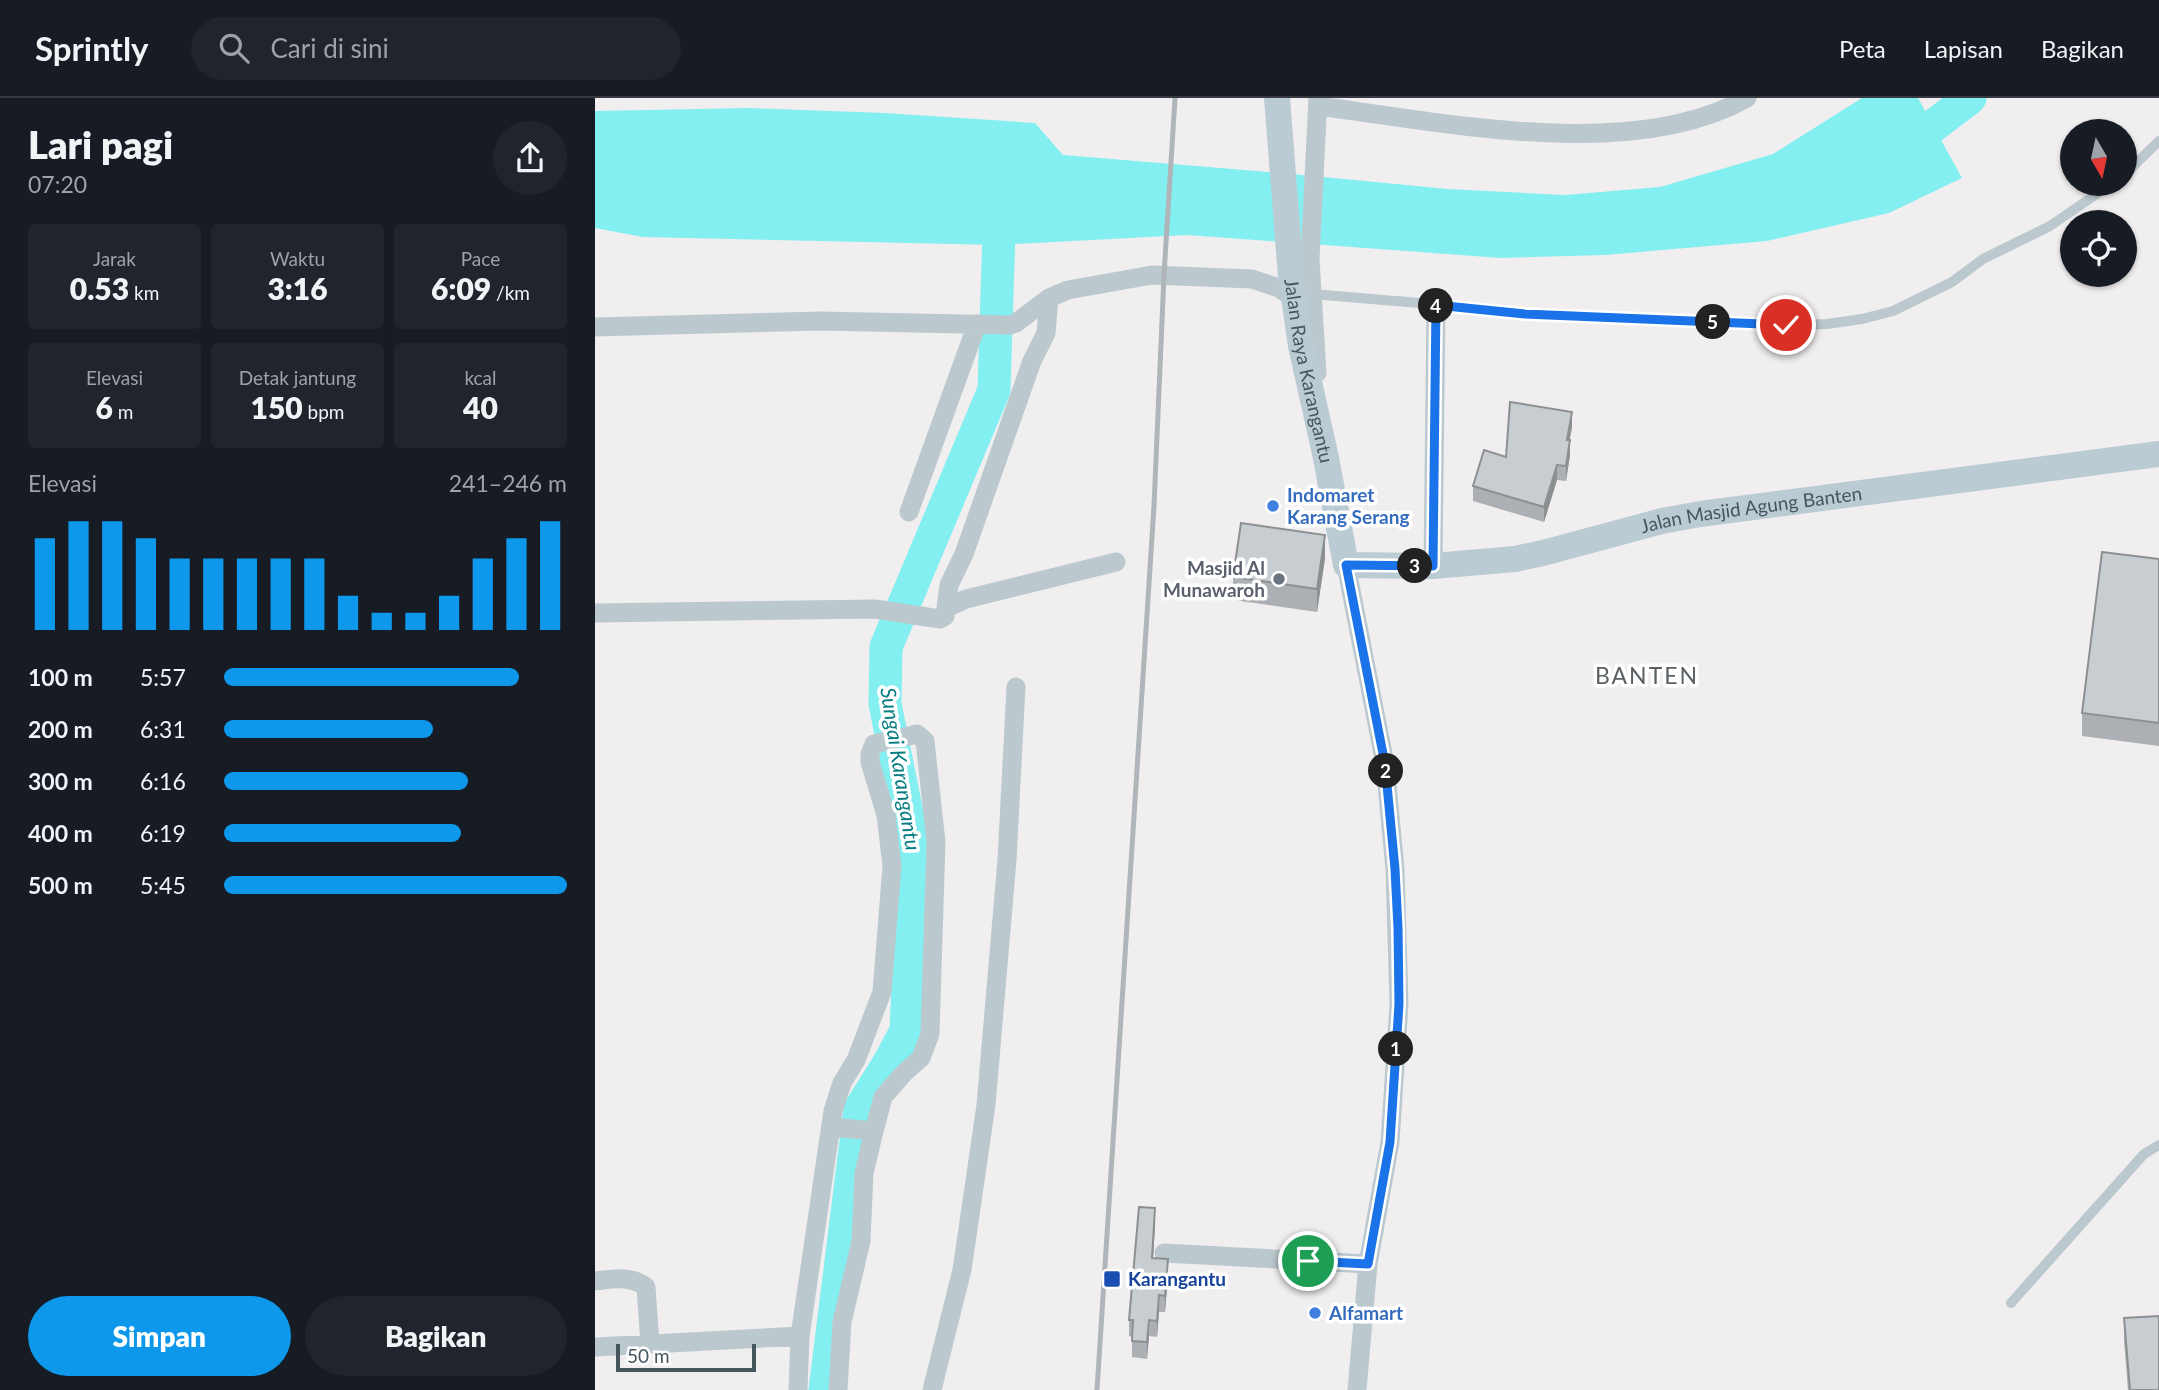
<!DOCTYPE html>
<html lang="id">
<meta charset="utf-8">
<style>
:root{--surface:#171b24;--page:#20242c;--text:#f1f3f6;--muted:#9ea1a6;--line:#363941;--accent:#0e98eb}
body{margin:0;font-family:Lato,sans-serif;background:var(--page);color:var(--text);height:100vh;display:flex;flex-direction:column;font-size:26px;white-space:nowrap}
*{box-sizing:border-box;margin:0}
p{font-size:23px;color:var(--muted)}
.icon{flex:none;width:38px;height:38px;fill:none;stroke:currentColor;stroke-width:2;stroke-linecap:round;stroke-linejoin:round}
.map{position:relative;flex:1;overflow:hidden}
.side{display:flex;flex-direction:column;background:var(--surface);width:595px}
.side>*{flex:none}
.needle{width:46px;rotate:171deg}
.tools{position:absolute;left:1465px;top:21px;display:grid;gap:14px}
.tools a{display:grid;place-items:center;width:77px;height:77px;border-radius:50%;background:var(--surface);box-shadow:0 2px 5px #0004;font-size:35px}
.scale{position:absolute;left:21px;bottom:18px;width:140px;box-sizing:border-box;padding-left:7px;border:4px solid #45565d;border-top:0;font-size:19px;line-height:24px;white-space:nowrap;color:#45565d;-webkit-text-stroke:5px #fff;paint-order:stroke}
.pin{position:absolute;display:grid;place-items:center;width:60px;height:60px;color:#fff;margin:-30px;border:4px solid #fff;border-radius:50%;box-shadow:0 2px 7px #0007}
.km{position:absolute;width:35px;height:35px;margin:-18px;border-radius:50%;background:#222;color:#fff;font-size:19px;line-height:35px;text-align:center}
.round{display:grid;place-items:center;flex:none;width:74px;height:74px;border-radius:37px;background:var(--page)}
.summary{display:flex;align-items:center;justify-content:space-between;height:119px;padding:0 28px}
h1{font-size:38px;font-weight:800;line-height:52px}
.metrics{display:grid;grid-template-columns:repeat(3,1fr);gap:10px;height:119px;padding:7px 28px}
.metrics div{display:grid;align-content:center;border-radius:7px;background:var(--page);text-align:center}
.metrics b{font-size:30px;font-weight:800}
.metrics small{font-size:19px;font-weight:400}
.metrics p{font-size:19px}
.chart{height:196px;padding:14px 28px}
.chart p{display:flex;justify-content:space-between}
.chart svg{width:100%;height:126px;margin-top:7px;stroke:var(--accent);stroke-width:6}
.button{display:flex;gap:14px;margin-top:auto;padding:14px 28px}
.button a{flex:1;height:80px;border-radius:42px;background:var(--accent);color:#fff;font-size:28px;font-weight:800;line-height:80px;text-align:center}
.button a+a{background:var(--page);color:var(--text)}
ul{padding:0 28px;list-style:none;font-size:23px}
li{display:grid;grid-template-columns:112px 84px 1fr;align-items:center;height:52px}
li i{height:18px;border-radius:9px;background:var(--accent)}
header{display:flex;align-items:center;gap:42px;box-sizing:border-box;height:98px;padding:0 35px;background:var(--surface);border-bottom:2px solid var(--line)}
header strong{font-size:33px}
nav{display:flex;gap:38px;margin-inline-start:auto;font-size:24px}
.search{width:490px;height:63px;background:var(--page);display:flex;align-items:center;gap:18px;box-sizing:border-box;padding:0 24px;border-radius:38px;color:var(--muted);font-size:26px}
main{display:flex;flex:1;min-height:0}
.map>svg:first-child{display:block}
.water{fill:#84eff1}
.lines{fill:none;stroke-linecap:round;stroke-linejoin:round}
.river{stroke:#84eff1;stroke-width:33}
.lane{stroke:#bbc9ce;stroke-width:10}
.street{stroke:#bbc9ce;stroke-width:19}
.secondary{stroke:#bbcbd4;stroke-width:26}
.rail{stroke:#b0b5b9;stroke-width:5}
.wall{fill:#acb0b4}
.shaded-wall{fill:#8c9092}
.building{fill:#c8cdd1;stroke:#8c9092;stroke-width:2}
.route-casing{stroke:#fff;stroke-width:14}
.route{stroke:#1a73e8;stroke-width:9}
.shop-dot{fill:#3f7fe0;stroke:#fff;stroke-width:2.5}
.worship-dot{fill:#6b7280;stroke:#fff;stroke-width:2.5}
.transit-dot{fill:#1a4fb4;stroke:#fff;stroke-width:2.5}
.labels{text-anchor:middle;stroke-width:7;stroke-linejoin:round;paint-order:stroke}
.street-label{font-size:19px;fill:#45565d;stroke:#fff}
.shop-label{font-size:19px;font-weight:bold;fill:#366cbe;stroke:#fff;text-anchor:start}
.worship-label{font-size:19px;font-weight:bold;fill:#5b616d;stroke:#fff;text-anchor:end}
.transit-label{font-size:19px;font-weight:bold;fill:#164399;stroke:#fff;text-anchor:start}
.water-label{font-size:21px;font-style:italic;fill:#087e82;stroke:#fff}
.quarter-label{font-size:23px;letter-spacing:2px;fill:#5a6064;stroke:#fff}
</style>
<header>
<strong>Sprintly</strong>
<div class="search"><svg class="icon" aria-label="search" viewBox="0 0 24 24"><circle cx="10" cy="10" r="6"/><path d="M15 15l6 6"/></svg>Cari di sini</div>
<nav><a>Peta</a><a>Lapisan</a><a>Bagikan</a></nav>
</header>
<main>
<section class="side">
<div class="summary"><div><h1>Lari pagi</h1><p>07:20</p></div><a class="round"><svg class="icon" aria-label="share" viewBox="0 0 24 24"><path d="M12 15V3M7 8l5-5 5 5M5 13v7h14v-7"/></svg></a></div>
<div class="metrics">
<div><p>Jarak</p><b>0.53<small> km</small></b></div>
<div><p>Waktu</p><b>3:16</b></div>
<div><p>Pace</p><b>6:09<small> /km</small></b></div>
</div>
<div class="metrics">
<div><p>Elevasi</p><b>6<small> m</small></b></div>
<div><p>Detak jantung</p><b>150<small> bpm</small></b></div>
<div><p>kcal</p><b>40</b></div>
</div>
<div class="chart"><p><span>Elevasi</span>241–246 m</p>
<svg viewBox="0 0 160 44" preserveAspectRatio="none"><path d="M5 44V12M15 44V6M25 44V6M35 44V12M45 44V19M55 44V19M65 44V19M75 44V19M85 44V19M95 44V32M105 44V38M115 44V38M125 44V32M135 44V19M145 44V12M155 44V6"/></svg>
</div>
<ul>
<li><b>100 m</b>5:57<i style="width:86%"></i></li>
<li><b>200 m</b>6:31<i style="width:61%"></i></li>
<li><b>300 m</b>6:16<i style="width:71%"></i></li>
<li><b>400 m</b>6:19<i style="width:69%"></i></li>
<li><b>500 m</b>5:45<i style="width:100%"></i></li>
</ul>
<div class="button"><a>Simpan</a><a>Bagikan</a></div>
</section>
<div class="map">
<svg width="1564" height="1292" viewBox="0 0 1564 1292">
<rect width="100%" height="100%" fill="#f1eeef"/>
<path class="water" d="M 1267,0 L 1323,0 L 1367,80 L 1294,115 L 1172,143 L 1010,157 L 906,160 L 592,137 L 403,147 L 48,139 L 0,130 L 0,13 L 153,10 L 290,15 L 440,25 L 468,57 L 697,76 L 853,91 L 970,97 L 1065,89 L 1178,56 Z"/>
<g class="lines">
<path class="river" d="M 1297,48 L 1338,28 L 1375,0
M 230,1292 L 265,1011 L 292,968 L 311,933 L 319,750 L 290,606 L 291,549 L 399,292 L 405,102"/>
<path class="lane" d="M 1530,76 L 1564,43
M 717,196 L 896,211 L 930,216 L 1191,227 L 1232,226 L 1267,221 L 1298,213 L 1357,184 L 1388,161 L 1455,128 L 1516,86
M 1416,1205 L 1549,1056 L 1564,1047"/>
<path class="street" d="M 723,8 C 849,24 1037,65 1152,0
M 0,229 L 225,223 L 415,227 L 421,225 L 454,200 L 473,192 L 557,177 L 657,181 L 684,190 L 699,200
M 722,275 L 715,161 L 723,0
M 314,414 L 382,226
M 751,467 L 790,666 L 800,771 L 804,906 L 795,1044 L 773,1166 L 762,1292
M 838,468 L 841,207
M 351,510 L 354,487 L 369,456 L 437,263 L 451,235 L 454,200
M 0,515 L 280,511 L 345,521 L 350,518 L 351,510 L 371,501 L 521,464
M 236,1029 L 279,1033
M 569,1155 L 773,1166
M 0,1183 C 18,1181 36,1177 51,1189 L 55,1246
M 0,1249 L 205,1238
M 203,1292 L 205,1238 L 238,1013 L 247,985 L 261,962 L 287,894 L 297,768 L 291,717 L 275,664 L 275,656 L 279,646 L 322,636 L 330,643 L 341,744 L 335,936 L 326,960 L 309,975 L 288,999 L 279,1033 L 269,1075 L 266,1143 L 247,1224 L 243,1292
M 337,1292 L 367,1172 L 391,1007 L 412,762 L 421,589"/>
<path class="secondary" id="s1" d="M 682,0 L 696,179 L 706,248 L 731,360 L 751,467 L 838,468 L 920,461 L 948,455 L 1067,423 L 1105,416 L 1564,356"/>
<path class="rail" d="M 502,1292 L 559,408 L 569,177 L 580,0"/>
</g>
<path class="wall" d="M 977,329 L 974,342 L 975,357 L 971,383 L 962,382 L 949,424 L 878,403 L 878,388 L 911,359 Z
M 730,460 L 722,514 L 638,502 L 638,479 Z
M 1564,461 L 1564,648 L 1487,638 L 1487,615 Z
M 560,1127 L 558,1160 L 573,1177 L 570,1214 L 564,1214 L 562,1239 L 554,1238 L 552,1261 L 537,1259 L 537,1239 L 534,1238 L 534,1222 Z
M 1529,1220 L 1564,1292 L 1533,1292 L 1529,1243 Z"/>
<path class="shaded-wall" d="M 977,314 L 977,329 L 972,357 L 972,342 Z
M 975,342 L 975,357 L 971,383 L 971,368 Z
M 962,367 L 962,382 L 949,424 L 949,409 Z
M 730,437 L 730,460 L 722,514 L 722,491 Z
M 560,1110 L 560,1127 L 557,1176 L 557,1160 Z
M 573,1161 L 573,1177 L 570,1214 L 570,1198 Z
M 564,1197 L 564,1214 L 562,1239 L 562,1223 Z
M 554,1222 L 554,1238 L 552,1261 L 552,1244 Z"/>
<path class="building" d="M 915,304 L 977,314 L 972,342 L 975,342 L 971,368 L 962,367 L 949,409 L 878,388 L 889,352 L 911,359 Z
M 646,425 L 730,437 L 722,491 L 638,479 Z
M 1507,454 L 1564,461 L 1564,625 L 1487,615 Z
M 544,1109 L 560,1110 L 557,1160 L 573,1161 L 570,1198 L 564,1197 L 562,1223 L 554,1222 L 552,1244 L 537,1243 L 538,1222 L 534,1222 Z
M 1564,1218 L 1564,1292 L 1535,1292 L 1529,1220 Z"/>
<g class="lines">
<defs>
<path id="route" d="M 713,1163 L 773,1166 L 795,1044 L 804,906 L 803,830 L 800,771 L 790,666 L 751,467 L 838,468 L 841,207 L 930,216 L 1191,227"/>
</defs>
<use href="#route" class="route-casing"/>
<use href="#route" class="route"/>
</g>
<g class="shop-dot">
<circle cx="678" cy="408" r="7"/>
<circle cx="720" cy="1215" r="7"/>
</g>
<circle class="worship-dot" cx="684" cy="481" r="7"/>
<rect class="transit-dot" x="508" y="1172" width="18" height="18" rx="3.5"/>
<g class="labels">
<g class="street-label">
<text dy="7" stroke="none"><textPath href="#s1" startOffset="275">Jalan Raya Karangantu</textPath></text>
<text dy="7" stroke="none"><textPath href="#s1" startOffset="884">Jalan Masjid Agung Banten</textPath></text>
</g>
<g class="shop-label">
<text x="692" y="404">Indomaret<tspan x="692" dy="22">Karang Serang</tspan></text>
<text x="734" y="1222">Alfamart</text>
</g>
<g class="worship-label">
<text x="670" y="477">Masjid Al<tspan x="670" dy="22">Munawaroh</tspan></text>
</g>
<g class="transit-label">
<text x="533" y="1188">Karangantu</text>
</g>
<g class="water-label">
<text transform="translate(305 671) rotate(81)" y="7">Sungai Karangantu</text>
</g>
<g class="quarter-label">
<text x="1052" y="586">BANTEN</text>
</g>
</g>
</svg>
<div class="tools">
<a><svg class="needle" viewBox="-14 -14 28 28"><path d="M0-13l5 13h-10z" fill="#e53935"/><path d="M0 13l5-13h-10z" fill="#9ea1a6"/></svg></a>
<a><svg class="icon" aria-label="locate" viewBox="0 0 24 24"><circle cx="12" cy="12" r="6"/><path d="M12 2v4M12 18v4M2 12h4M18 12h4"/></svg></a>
</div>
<div class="scale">50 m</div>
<div class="pin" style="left:713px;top:1163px;background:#1e9e55"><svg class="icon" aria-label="arrive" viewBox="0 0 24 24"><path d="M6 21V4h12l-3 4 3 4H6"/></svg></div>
<div class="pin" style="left:1191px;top:227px;background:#d93025"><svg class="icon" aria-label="check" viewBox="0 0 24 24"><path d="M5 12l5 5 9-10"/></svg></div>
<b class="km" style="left:801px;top:951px">1</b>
<b class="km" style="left:791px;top:673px">2</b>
<b class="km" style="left:820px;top:468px">3</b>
<b class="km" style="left:841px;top:208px">4</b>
<b class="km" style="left:1118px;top:224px">5</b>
</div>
</main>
